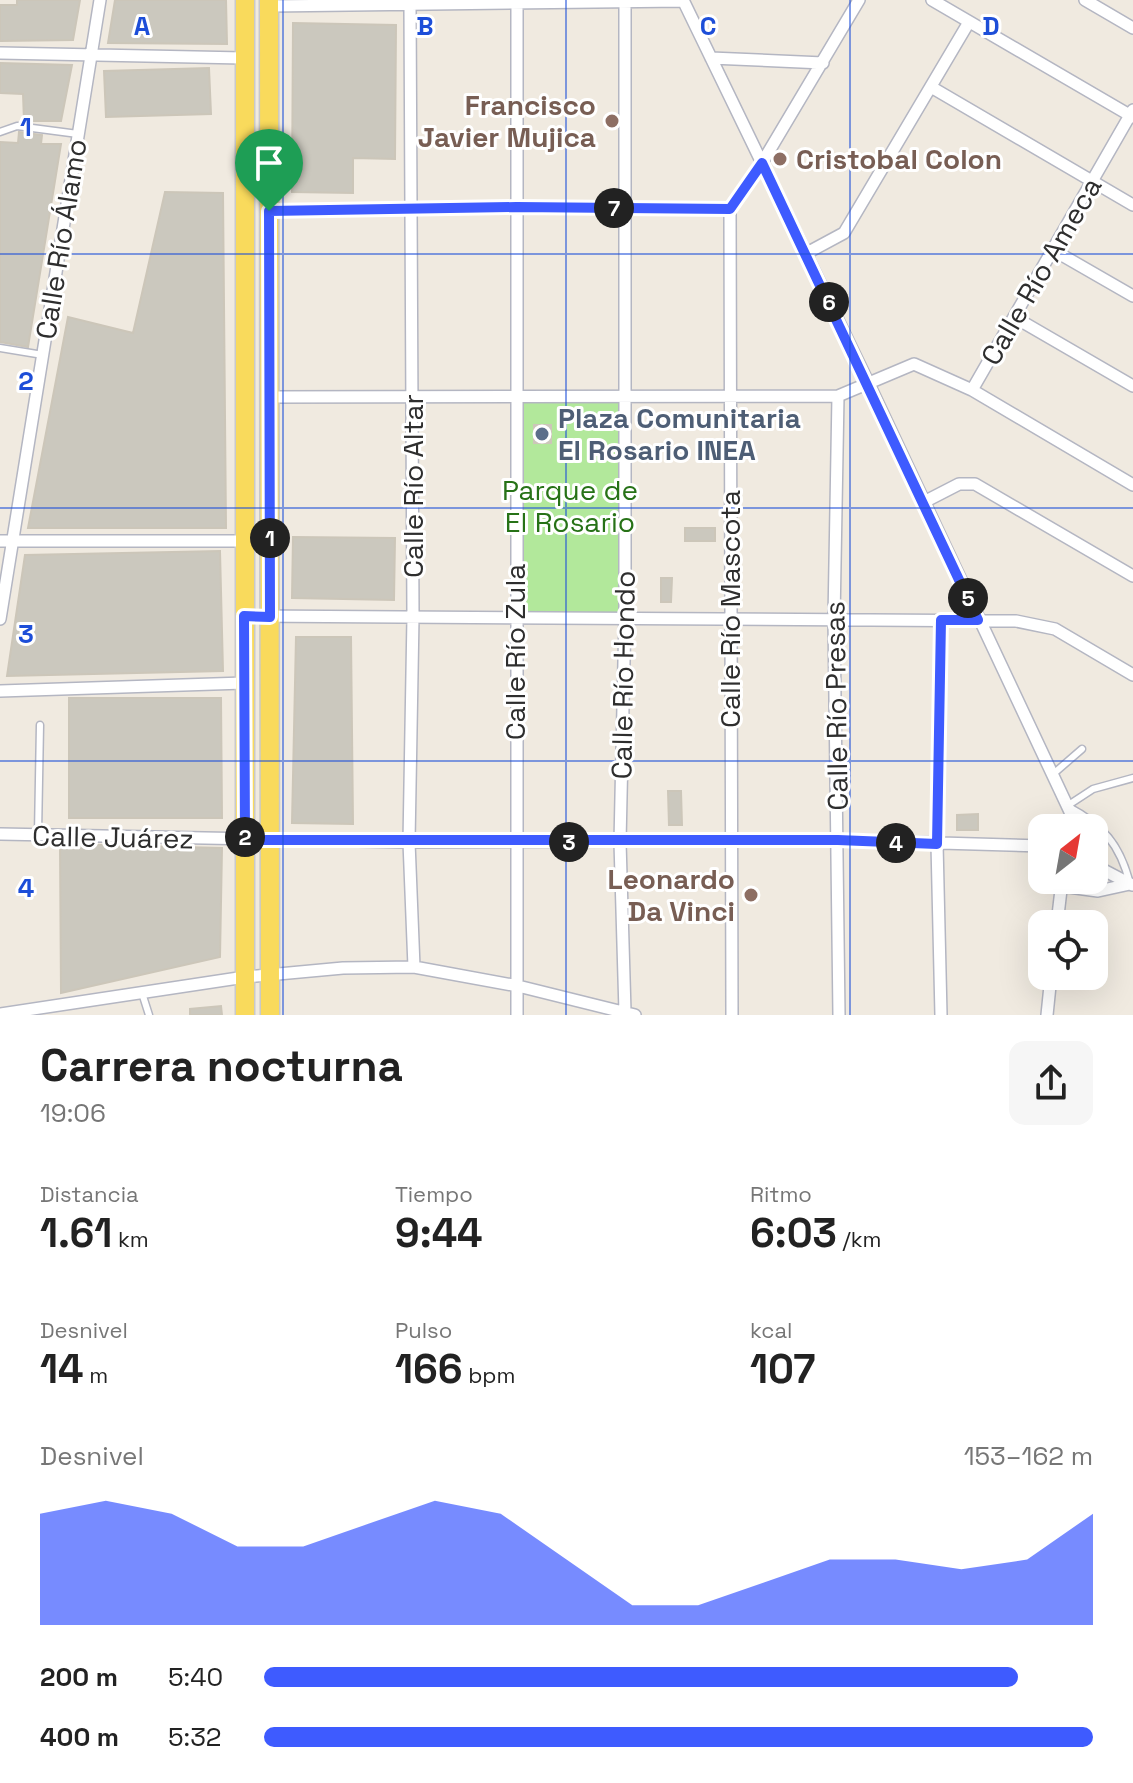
<!DOCTYPE html>
<html lang="es">
<meta charset="utf-8">
<style>
:root{--surface:#fff;--page:#f6f6f6;--text:#222;--muted:#767676;--accent:#3e5bff}
body{margin:0;font-family:"Space Grotesk",sans-serif;background:var(--page);color:var(--text);height:100vh;display:flex;flex-direction:column;font-size:30px;white-space:nowrap}
*{box-sizing:border-box;margin:0}
p{font-size:26px;color:var(--muted)}
.icon{flex:none;width:44px;height:44px;fill:none;stroke:currentColor;stroke-width:2;stroke-linecap:round;stroke-linejoin:round}
.map{position:relative;height:1015px;overflow:hidden}
.panel{display:flex;flex-direction:column;background:var(--surface);flex:1}
.panel>*{flex:none}
.needle{width:52px;rotate:31deg}
.buttons{position:absolute;left:1028px;top:814px;display:grid;gap:16px}
.buttons a{display:grid;place-items:center;width:80px;height:80px;border-radius:16px;background:var(--surface);box-shadow:0 8px 32px #0002;font-size:40px}
.pin{position:absolute;display:grid;place-items:center;width:68px;height:68px;color:#fff;margin:-82px -34px;border-radius:50% 50% 50% 0;rotate:-45deg;box-shadow:0 0 8px #0007}
.pin .icon{rotate:45deg}
.km{position:absolute;width:40px;height:40px;margin:-20px;border-radius:50%;background:#222;color:#fff;font-size:22px;line-height:40px;text-align:center}
.round{display:grid;place-items:center;flex:none;width:84px;height:84px;border-radius:16px;background:var(--page)}
.summary{display:flex;align-items:center;justify-content:space-between;height:136px;padding:0 40px}
h1{font-size:44px;font-weight:600;line-height:60px}
.figures{display:grid;grid-template-columns:repeat(3,1fr);gap:12px;height:136px;padding:8px 40px}
.figures div{display:grid;align-content:center}
.figures b{font-size:40px;font-weight:600}
.figures small{font-size:22px;font-weight:400}
.figures p{font-size:22px}
.chart{height:224px;padding:16px 40px}
.chart p{display:flex;justify-content:space-between}
.chart svg{width:100%;height:144px;margin-top:8px;fill:var(--accent);opacity:.7}
ul{padding:0 40px;list-style:none;font-size:26px}
li{display:grid;grid-template-columns:128px 96px 1fr;align-items:center;height:60px}
li i{height:20px;border-radius:10px;background:var(--accent)}
.map>svg:first-child{display:block}
.green{fill:#b2e89b}
.building{fill:#cbc8be;stroke:#ccc6b9;stroke-width:2}
.lines{fill:none;stroke-linecap:round;stroke-linejoin:round}
.lane-casing{stroke:#b4b6c2;stroke-width:9}
.street-casing{stroke:#b4b6c2;stroke-width:14}
.primary-casing{stroke:#c9c9c9;stroke-width:21}
.lane{stroke:#fff;stroke-width:6}
.street{stroke:#fff;stroke-width:11}
.primary{stroke:#f9da5c;stroke-width:18}
.route-casing{stroke:#fff;stroke-width:16}
.route{stroke:#3e5bff;stroke-width:10}
.grid{fill:none;stroke:#1d4ed8;stroke-width:2;stroke-opacity:0.55}
.education-dot{fill:#8d6e63;stroke:#fff;stroke-width:3}
.service-dot{fill:#5c6f8a;stroke:#fff;stroke-width:3}
.labels{text-anchor:middle;stroke-width:6;stroke-linejoin:round;paint-order:stroke}
.education-label{font-size:28px;font-weight:bold;fill:#785e54;stroke:#fff;text-anchor:end}
.street-label{font-size:28px;fill:#2e2e2e;stroke:#fff}
.service-label{font-size:28px;font-weight:bold;fill:#4e5e75;stroke:#fff;text-anchor:start}
.park-label{font-size:28px;fill:#277217;stroke:#fff}
.grid-label{font-size:26px;text-anchor:middle;font-weight:bold;fill:#1d4ed8;stroke:#fff;stroke-width:6;stroke-linejoin:round;paint-order:stroke}
</style>
<div class="map">
<svg width="1133" height="1015" viewBox="0 0 1133 1015">
<rect width="100%" height="100%" fill="#f0eae0"/>
<path class="green" d="M 622,399 L 622,613 L 517,613 L 518,400 Z"/>
<path class="building" d="M 17,0 L 80,0 L 73,40 L 0,41 L 0,5 L 17,5 Z
M 115,0 L 226,0 L 227,44 L 108,43 Z
M 293,23 L 396,25 L 395,159 L 353,158 L 353,193 L 292,192 Z
M 0,63 L 72,65 L 61,121 L 24,121 L 23,94 L 0,93 Z
M 209,68 L 211,114 L 106,117 L 104,71 Z
M 19,132 L 42,135 L 41,144 L 61,144 L 28,347 L 0,342 L 0,142 L 18,143 Z
M 165,192 L 223,193 L 226,528 L 28,528 L 68,317 L 133,333 Z
M 534,425 L 551,425 L 551,443 L 534,443 Z
M 685,528 L 715,528 L 715,541 L 685,541 Z
M 293,537 L 395,538 L 394,600 L 292,598 Z
M 220,551 L 223,671 L 7,676 L 25,555 Z
M 661,578 L 672,578 L 671,602 L 661,602 Z
M 296,637 L 351,637 L 353,824 L 292,823 Z
M 69,698 L 221,698 L 222,818 L 69,818 Z
M 668,791 L 681,791 L 682,825 L 669,825 Z
M 978,814 L 978,830 L 957,830 L 957,815 Z
M 60,844 L 222,848 L 220,957 L 61,993 Z
M 221,1006 L 222,1015 L 190,1015 L 190,1009 Z"/>
<g class="lines">
<defs>
<path id="lane" d="M 0,132 L 17,126 L 78,134
M 0,348 L 43,355
M 1052,775 L 1082,749
M 38,834 L 40,725
M 1130,884 C 1120,844 1103,825 1067,806 L 1093,789 L 1133,778
M 142,993 L 149,1015"/>
<path id="street" d="M 683,0 L 868,382 L 1072,816 L 1072,828
M 932,0 L 1133,117
M 1085,0 L 1133,28
M 625,2 L 625,616 L 620,842 L 625,1012
M 410,5 L 413,617 L 409,842 L 414,967
M 270,6 L 683,1
M 0,53 L 243,58
M 711,58 L 823,63
M 931,87 L 1133,205
M 269,211 L 516,207 L 730,209
M 1053,250 L 1133,296
M 805,254 L 844,233 L 969,22
M 1014,317 L 1133,386
M 972,390 L 1133,110
M 838,396 L 834,619 L 839,1015
M 270,397 L 838,396 L 914,364 L 972,390 L 1133,485
M 924,502 L 959,484 L 975,484 L 1133,576
M 0,541 L 243,541
M 244,616 L 1016,621 L 1055,629 L 1133,675
M 0,619 L 100,0
M 941,620 L 937,844 L 941,1015
M 0,691 L 244,683
M 0,834 L 409,842 L 838,840 L 1042,846
M 1094,865 L 1132,885
M 1061,886 L 1098,891 L 1130,884
M 1057,924 L 1062,881
M 0,1014 L 245,977 L 343,968 L 414,967 L 518,986 L 635,1015
M 517,1015 L 517,0
M 732,1015 L 730,209 L 762,163 L 859,0
M 1047,1015 L 1051,976"/>
<path id="primary" d="M 269,0 L 270,1015
M 245,1015 L 245,0"/>
</defs>
<use href="#lane" class="lane-casing"/>
<use href="#street" class="street-casing"/>
<use href="#primary" class="primary-casing"/>
<use href="#lane" class="lane"/>
<use href="#street" class="street"/>
<use href="#primary" class="primary"/>
</g>
<g class="lines">
<defs>
<path id="route" d="M 762,163 L 978,620 L 941,620 L 937,844 L 838,840 L 245,840 L 244,616 L 270,617 L 269,211 L 516,207 L 730,209 Z"/>
</defs>
<use href="#route" class="route-casing"/>
<use href="#route" class="route"/>
</g>
<path class="grid" d="M 283,0 L 283,1015M 566,0 L 566,1015M 850,0 L 850,1015M 0,254 L 1133,254M 0,508 L 1133,508M 0,761 L 1133,761"/>
<g class="education-dot">
<circle cx="612" cy="121" r="8"/>
<circle cx="780" cy="159" r="8"/>
<circle cx="751" cy="895" r="8"/>
</g>
<circle class="service-dot" cx="542" cy="434" r="8"/>
<g class="labels">
<g class="education-label">
<text x="596" y="115">Francisco<tspan x="596" dy="32">Javier Mujica</tspan></text>
<text x="796" y="169" text-anchor="start">Cristobal Colon</text>
<text x="735" y="889">Leonardo<tspan x="735" dy="32">Da Vinci</tspan></text>
</g>
<g class="street-label">
<text transform="translate(61 239) rotate(-81)" y="10">Calle Río Álamo</text>
<text transform="translate(1041 271) rotate(-60)" y="10">Calle Río Ameca</text>
<text transform="translate(413 486) rotate(-90)" y="10">Calle Río Altar</text>
<text transform="translate(730 609) rotate(-90)" y="10">Calle Río Mascota</text>
<text transform="translate(515 652) rotate(-90)" y="10">Calle Río Zula</text>
<text transform="translate(623 675) rotate(-89)" y="10">Calle Río Hondo</text>
<text transform="translate(836 706) rotate(-91)" y="10">Calle Río Presas</text>
<text transform="translate(113 837) rotate(1)" y="10">Calle Juárez</text>
</g>
<g class="service-label">
<text x="558" y="428">Plaza Comunitaria<tspan x="558" dy="32">El Rosario INEA</tspan></text>
</g>
<g class="park-label">
<text x="570" y="500">Parque de<tspan x="570" dy="32">El Rosario</tspan></text>
</g>
</g>
<g class="grid-label">
<text x="142" y="35">A</text>
<text x="425" y="35">B</text>
<text x="708" y="35">C</text>
<text x="991" y="35">D</text>
<text x="26" y="136">1</text>
<text x="26" y="390">2</text>
<text x="26" y="643">3</text>
<text x="26" y="897">4</text>
</g>
</svg>
<div class="buttons">
<a><svg class="needle" viewBox="-14 -14 28 28"><path d="M0-13l5 13h-10z" fill="#e53935"/><path d="M0 13l5-13h-10z" fill="#767676"/></svg></a>
<a><svg class="icon" aria-label="locate" viewBox="0 0 24 24"><circle cx="12" cy="12" r="6"/><path d="M12 2v4M12 18v4M2 12h4M18 12h4"/></svg></a>
</div>
<div class="pin" style="left:269px;top:211px;background:#1e9e55"><svg class="icon" aria-label="arrive" viewBox="0 0 24 24"><path d="M6 21V4h12l-3 4 3 4H6"/></svg></div>
<b class="km" style="left:270px;top:538px">1</b>
<b class="km" style="left:245px;top:837px">2</b>
<b class="km" style="left:569px;top:842px">3</b>
<b class="km" style="left:896px;top:843px">4</b>
<b class="km" style="left:968px;top:598px">5</b>
<b class="km" style="left:829px;top:302px">6</b>
<b class="km" style="left:614px;top:208px">7</b>
</div>
<section class="panel">
<div class="summary"><div><h1>Carrera nocturna</h1><p>19:06</p></div><a class="round"><svg class="icon" aria-label="share" viewBox="0 0 24 24"><path d="M12 15V3M7 8l5-5 5 5M5 13v7h14v-7"/></svg></a></div>
<div class="figures">
<div><p>Distancia</p><b>1.61<small> km</small></b></div>
<div><p>Tiempo</p><b>9:44</b></div>
<div><p>Ritmo</p><b>6:03<small> /km</small></b></div>
</div>
<div class="figures">
<div><p>Desnivel</p><b>14<small> m</small></b></div>
<div><p>Pulso</p><b>166<small> bpm</small></b></div>
<div><p>kcal</p><b>107</b></div>
</div>
<div class="chart"><p><span>Desnivel</span>153–162 m</p>
<svg viewBox="0 0 160 44" preserveAspectRatio="none"><path d="M0 44V10L10 6L20 10L30 20L40 20L50 13L60 6L70 10L80 24L90 38L100 38L110 31L120 24L130 24L140 27L150 24L160 10V44z"/></svg>
</div>
<ul>
<li><b>200 m</b>5:40<i style="width:91%"></i></li>
<li><b>400 m</b>5:32<i style="width:100%"></i></li>
</ul>
</section>
